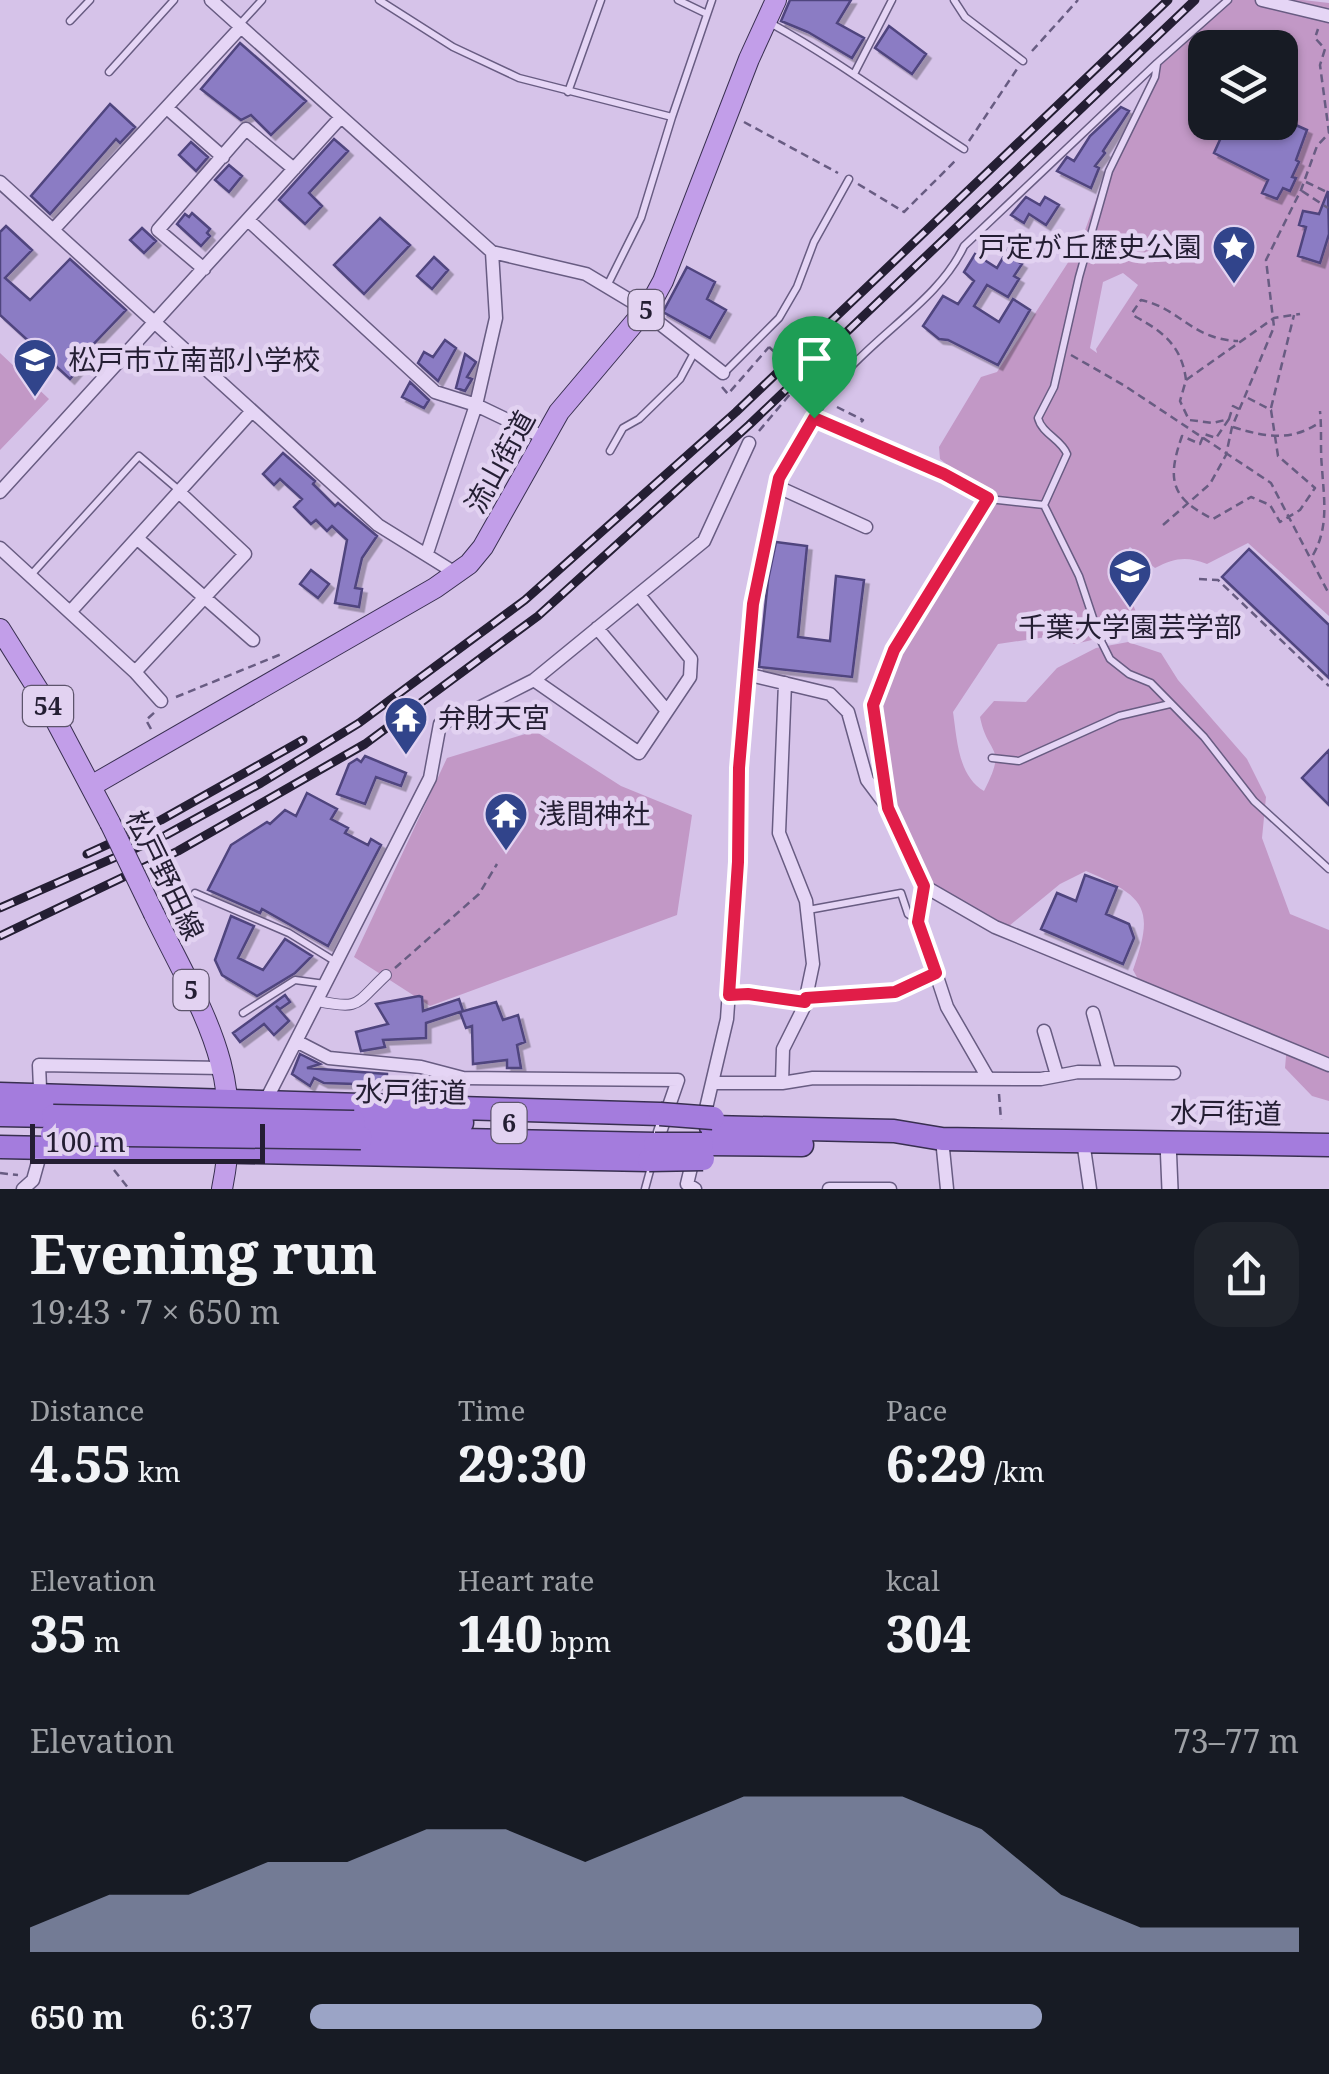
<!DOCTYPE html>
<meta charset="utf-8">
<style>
:root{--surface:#171b24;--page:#20242c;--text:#f1f3f6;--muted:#9ea1a6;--accent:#9ba4c6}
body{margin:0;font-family:"Noto Serif","Noto Sans JP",serif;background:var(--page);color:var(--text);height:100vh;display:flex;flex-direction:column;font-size:38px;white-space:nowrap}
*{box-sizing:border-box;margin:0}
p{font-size:32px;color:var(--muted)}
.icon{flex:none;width:55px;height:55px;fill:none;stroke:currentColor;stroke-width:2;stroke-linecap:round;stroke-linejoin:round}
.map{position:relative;height:1189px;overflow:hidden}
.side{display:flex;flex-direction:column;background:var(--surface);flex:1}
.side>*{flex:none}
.buttons{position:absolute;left:1188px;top:30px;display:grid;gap:20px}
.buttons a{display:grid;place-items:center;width:110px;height:110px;border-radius:20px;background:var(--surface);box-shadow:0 2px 8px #0004;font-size:50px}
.scale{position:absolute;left:30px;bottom:25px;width:235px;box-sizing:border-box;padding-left:10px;border:5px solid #241e33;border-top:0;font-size:28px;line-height:35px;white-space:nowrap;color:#241e33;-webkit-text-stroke:8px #e2d2f1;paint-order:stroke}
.pin{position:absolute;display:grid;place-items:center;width:85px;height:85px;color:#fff;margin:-102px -42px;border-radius:50% 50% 50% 0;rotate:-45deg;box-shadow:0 0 10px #0007}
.pin .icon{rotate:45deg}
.round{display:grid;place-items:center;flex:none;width:105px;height:105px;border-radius:30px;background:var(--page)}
.summary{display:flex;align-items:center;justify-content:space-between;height:170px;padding:0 30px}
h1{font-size:55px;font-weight:800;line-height:75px}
.metrics{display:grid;grid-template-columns:repeat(3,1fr);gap:15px;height:170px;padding:10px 30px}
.metrics div{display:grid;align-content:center}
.metrics b{font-size:50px;font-weight:800}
.metrics small{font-size:28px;font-weight:400}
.metrics p{font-size:28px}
.chart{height:280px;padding:20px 30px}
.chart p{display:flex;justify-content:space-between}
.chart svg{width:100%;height:180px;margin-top:10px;fill:var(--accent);opacity:.7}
ul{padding:0 30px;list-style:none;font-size:32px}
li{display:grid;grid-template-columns:160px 120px 1fr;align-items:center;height:75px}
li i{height:25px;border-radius:12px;background:var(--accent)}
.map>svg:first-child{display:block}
.green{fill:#c298c6;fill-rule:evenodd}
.building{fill:#8b7cc4;stroke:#4f447e;stroke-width:2.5;filter:url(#shadow)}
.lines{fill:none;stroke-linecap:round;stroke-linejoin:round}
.service-casing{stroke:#685c82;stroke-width:9}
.pedestrian-casing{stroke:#685c82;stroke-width:12}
.minor-casing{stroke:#685c82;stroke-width:15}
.tertiary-casing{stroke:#685c82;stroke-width:18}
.primary-casing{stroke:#382f50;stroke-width:22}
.trunk-casing{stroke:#382f50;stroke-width:25}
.path{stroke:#685c82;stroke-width:2.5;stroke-dasharray:8 5;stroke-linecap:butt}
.service{stroke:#e5d5f5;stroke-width:6}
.pedestrian{stroke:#e5d5f5;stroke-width:10}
.minor{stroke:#e5d5f5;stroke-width:12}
.tertiary{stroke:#e5d5f5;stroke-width:15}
.primary{stroke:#c29ee9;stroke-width:20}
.trunk{stroke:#a47cdd;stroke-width:22}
.rail-casing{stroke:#241e33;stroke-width:9}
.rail{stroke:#e2d2f1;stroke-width:5;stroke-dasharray:15;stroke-linecap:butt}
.primary-bridge-casing{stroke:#382f50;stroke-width:22;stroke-linecap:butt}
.trunk-bridge-casing{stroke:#382f50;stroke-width:25;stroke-linecap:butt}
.path-bridge{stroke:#685c82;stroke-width:2.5;stroke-dasharray:8 5;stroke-linecap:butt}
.primary-bridge{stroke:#c29ee9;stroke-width:20}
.trunk-bridge{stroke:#a47cdd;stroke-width:22}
.route-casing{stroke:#fff;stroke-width:20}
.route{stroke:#e11d48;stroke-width:12}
.labels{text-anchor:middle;stroke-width:9;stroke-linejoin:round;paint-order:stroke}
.shield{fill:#e2d2f1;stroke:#5d546c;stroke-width:2.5}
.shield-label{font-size:25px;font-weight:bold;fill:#241e33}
.poi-label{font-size:28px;fill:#241e33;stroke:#e2d2f1;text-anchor:start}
.street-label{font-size:28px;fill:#241e33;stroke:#e2d2f1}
</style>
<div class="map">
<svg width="1329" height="1189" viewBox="0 0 1329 1189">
<defs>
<filter id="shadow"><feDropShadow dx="4.5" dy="4.5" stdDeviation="0" flood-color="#0004"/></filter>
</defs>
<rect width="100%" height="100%" fill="#d6c3e9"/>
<path class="green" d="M 1227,0 L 1303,0 L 1329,3 L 1329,616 L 1248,543 L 1207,564 C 1186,556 1175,558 1155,568 L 1130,547 C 1109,568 1131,595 1139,620 L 1134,630 L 1075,644 L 1053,636 L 998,644 L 953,712 C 957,739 958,776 984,791 C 1008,744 988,757 980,717 L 994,701 L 1026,702 L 1057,668 L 1096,648 L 1128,642 L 1161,653 L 1178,680 L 1247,759 L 1266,797 L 1262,838 L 1290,914 L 1329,930 L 1329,1101 L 1312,1096 L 1285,1068 L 1287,1045 L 1138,979 L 1133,970 C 1155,908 1146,897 1086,871 L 1060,884 L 1009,926 L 988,919 L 925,879 L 911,836 L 885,783 L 873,691 L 895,635 L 967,521 L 975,501 L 976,488 L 940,459 L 939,447 L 981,377 L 997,372 L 1080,244 L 1113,153 L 1134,125 L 1160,64 ZM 1205,48 L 1280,48 L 1280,122 L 1205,122 ZM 1123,273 L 1138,285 L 1096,349 L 1097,353 L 1090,348 L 1103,282 Z
M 0,353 L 49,399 L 0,450 Z
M 535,731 L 621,786 L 692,815 L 677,915 L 430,1006 L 354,957 L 447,758 Z"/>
<path class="building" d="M 790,0 L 851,0 L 837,23 L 864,38 L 852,58 L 808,32 L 781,21 Z
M 889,26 L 926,54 L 912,74 L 875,48 Z
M 240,43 L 306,101 L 271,135 L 251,115 L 241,120 L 201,89 Z
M 110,104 L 135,127 L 120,143 L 116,139 L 50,214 L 31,196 Z
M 1121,107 L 1129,111 L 1103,151 L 1105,153 L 1095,166 L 1099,168 L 1091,188 L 1057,171 L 1067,157 L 1074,161 L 1090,136 Z
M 1280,118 L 1307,130 L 1296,160 L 1299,162 L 1292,177 L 1296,178 L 1290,191 L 1283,188 L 1277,199 L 1262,193 L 1268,180 L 1214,153 L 1228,122 L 1280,122 Z
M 334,139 L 348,151 L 309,193 L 322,206 L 305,224 L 279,200 Z
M 191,142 L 208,157 L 196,171 L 179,155 Z
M 229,165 L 242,176 L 229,192 L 215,180 Z
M 1328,191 L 1329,234 L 1320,263 L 1298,256 L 1306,227 L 1299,225 L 1303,211 L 1319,214 Z
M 1026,197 L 1040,205 L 1045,197 L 1059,205 L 1046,225 L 1029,214 L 1024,223 L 1011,215 Z
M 192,213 L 210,229 L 207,233 L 210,236 L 201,246 L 177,224 L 185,214 L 189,217 Z
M 380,218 L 410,245 L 364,294 L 334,265 Z
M 6,226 L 32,250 L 5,278 L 30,300 L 70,259 L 126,310 L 86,352 L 90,356 L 70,379 L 0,315 L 0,232 Z
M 142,228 L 156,241 L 144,253 L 130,240 Z
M 1008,249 L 1020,256 L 1017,261 L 1022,264 L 1014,276 L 1019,279 L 1008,297 L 987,285 L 974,306 L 999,322 L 1013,299 L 1030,310 L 998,365 L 948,340 L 939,339 L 923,326 L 943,296 L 958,304 L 974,281 L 964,272 L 975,254 L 997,268 Z
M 434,257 L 448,270 L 432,289 L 417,276 Z
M 687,267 L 715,282 L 707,299 L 726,310 L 710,338 L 663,312 Z
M 445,340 L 456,348 L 438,381 L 418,363 L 424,352 L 433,357 Z
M 465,354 L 476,362 L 467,377 L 472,379 L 465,391 L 456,388 Z
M 410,382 L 429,400 L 424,408 L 402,397 Z
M 283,453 L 315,481 L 313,484 L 335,506 L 338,503 L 377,536 L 362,558 L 355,588 L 362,589 L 359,607 L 335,603 L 347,540 L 332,526 L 327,531 L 316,520 L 311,524 L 294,507 L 302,499 L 280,479 L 274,485 L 263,474 Z
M 776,542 L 807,546 L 798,637 L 830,641 L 836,576 L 864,580 L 852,677 L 759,667 L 768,580 Z
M 1249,549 L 1329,625 L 1329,678 L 1222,577 Z
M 311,570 L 329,584 L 318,598 L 300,584 Z
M 1329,750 L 1329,805 L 1302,778 Z
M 365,756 L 406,773 L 401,786 L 376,777 L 365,804 L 337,794 L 349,764 L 357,759 L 361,762 Z
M 307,793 L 337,809 L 331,819 L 348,828 L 345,833 L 368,845 L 371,839 L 381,845 L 328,946 L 262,909 L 260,913 L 208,890 L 231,845 L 267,822 L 270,824 L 285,810 L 296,816 Z
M 1085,875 L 1117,887 L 1106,914 L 1129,924 L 1134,938 L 1123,964 L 1041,929 L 1057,893 L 1076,901 Z
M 231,916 L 254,926 L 238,958 L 263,970 L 285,939 L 312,956 L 295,973 L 257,996 L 222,975 L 215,960 Z
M 285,995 L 290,1002 L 280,1009 L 276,1006 L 289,1021 L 274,1035 L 264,1024 L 240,1042 L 233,1033 Z
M 419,996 L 422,997 L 423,1011 L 459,999 L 463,1011 L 426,1023 L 426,1038 L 383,1040 L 385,1047 L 361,1051 L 356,1032 L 388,1024 L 376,1004 Z
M 496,1002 L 503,1020 L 518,1015 L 525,1042 L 517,1045 L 521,1068 L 507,1068 L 507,1060 L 473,1064 L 472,1026 L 466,1028 L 460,1012 Z
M 300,1054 L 320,1064 L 307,1068 L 387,1074 L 387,1085 L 324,1083 L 314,1078 L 310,1086 L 292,1074 Z"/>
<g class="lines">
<defs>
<path id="service" d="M 379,0 L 453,47 L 519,78 L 672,117 L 712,0
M 678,0 L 707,14
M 954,0 L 965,17 L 1023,61
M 70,21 L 90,0
M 240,24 L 262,0
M 772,24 C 839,61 899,107 964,149
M 109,72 L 174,0
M 854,74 L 892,0
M 568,92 L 601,0
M 608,284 L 641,218 L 672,117
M 724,373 L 779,318 L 797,287 L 814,242 L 849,179
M 814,418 C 848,347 934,311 964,246 L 1157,63 L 1228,0
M 610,451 L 623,428 L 639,419 L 680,379 L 694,353
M 989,499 L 1044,505 L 1079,576 L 1100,639 L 1110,659 L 1129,674 L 1151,683 L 1204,737 L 1254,801 L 1329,869
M 1044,505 L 1067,454 C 1061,439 1042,434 1038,418 L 1054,387 L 1079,277 L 1109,171 L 1155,77 L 1157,64
M 30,576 L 139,456 L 180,491
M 992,758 L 1019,761 L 1119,716 L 1170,704
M 195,893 L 289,933 L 336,962
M 808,910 L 901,893 L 908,914 L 918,921
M 730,995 L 805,1002
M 807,998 L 895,992 L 935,974
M 243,1013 L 295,980 L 325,984
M 645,1189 L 651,1167"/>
<path id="pedestrian" d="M 318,1001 C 361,1010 355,1004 386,975"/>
<path id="minor" d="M 211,0 L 492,252 L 586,274 L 646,310
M 1262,0 L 1329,16
M 167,108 L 223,157
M 0,182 L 378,525 L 457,574
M 248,220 L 435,392 L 476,405 L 545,438
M 53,230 L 241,27
M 204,269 L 158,230 L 246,129 L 294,169
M 645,312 L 723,373
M 778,487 L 866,527
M 0,492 L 341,117
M 139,540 L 253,640
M 0,548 L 135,672 L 161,701
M 427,553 L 476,405 L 496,318 L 492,252
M 71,611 L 251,412
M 597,628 L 667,711
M 135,672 L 245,554 L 180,493
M 746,674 L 830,694 L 848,712 L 867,780 L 888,808 L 924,886 L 919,922 L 947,1007 L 988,1078
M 534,680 L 639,753 L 690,677 L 691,659 L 639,595
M 924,886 L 995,927 L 1329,1065
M 1093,1013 L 1109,1071
M 1044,1031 L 1057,1075
M 298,1042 L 329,1058 L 421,1067 L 463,1078 L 678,1080 L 660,1132
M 713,1083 L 782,1083 L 783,1049 L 804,1007 L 813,964 L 806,901 L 779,833 L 785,683
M 782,1083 L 813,1078 L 1041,1079 L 1078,1072 L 1174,1073
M 40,1088 L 39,1065 L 223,1068
M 265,1102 L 430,778 L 440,724 L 469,713 L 534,680 L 704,541 L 749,443
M 703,1121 L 727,1019 L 738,861 L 742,712 L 753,604 L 779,479 L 789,457 L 814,418 L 944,474 L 988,499 C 957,549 871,665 873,720 L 888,808
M 942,1139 L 947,1189
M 1083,1141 L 1090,1189
M 694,1155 L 687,1184 L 695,1189
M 23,1189 L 33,1180 L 40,1155
M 829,1189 L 890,1189"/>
<path id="tertiary" d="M 1168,1142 L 1170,1189"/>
<path id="primary" d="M 0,629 L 47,704 L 110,823
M 91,786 L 435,588 L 469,564 L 483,547 L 559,412 L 651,303 L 663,281 L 749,59 L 776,0
M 154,914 C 203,1014 246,1072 222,1189"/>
<path id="trunk" d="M 0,1094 L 660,1114
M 0,1115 L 53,1116
M 361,1122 L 462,1123
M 711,1127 L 894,1131 L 942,1139 L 1329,1145
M 368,1138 L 655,1144
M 706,1144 L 802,1145
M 0,1147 L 649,1160"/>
</defs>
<use href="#service" class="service-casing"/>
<use href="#pedestrian" class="pedestrian-casing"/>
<use href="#minor" class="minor-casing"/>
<use href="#tertiary" class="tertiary-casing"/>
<use href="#primary" class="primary-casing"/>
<use href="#trunk" class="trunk-casing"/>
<path class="path" d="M 1032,51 L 1078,0
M 744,122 L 838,173
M 969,141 L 1017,69
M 1306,182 L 1329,193
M 858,184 L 904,212 L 956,160
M 1302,191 L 1328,208
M 1071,355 L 1125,386 L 1271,483 L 1329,594
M 1186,380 C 1182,347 1164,332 1136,317 L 1132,313 L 1141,300 C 1181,309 1191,339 1238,341
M 722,387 L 728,394 L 769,347
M 837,407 L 863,420 L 861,422
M 1271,408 L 1294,315
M 1239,409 L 1233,406 L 1229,419 L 1213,423 L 1189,420 L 1180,401 L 1186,380 L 1274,318 L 1300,314
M 1229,419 L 1216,438 L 1204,434 L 1200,444 L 1182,436 C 1167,479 1170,498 1213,519 L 1251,497 L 1270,505 L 1280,522 L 1300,510 L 1315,488 L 1278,456 L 1271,410 L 1246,397
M 1233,427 C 1265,437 1292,442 1320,422
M 759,431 L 802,380
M 1163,525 L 1210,484 L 1226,455 L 1232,427 L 1274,327 L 1266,260 L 1301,190 L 1317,146 L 1329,133 L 1320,65 L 1325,49 L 1315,38 L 1318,29
M 1313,555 C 1329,527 1324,499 1322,468 C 1320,449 1322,431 1320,411
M 1199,579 L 1218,580 L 1329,686
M 176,697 L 284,653
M 151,729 L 146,720 L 155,712
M 395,968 L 479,894 L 497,864
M 999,1094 L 1001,1120
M 114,1170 L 129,1189
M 0,1173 L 18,1175"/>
<use href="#service" class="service"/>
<use href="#pedestrian" class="pedestrian"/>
<use href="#minor" class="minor"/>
<use href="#tertiary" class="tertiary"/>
<use href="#primary" class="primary"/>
<use href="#trunk" class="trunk"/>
<defs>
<path id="rail" d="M 87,854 L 161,820 L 303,740
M 0,908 L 166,835 L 261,783 L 359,723 L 525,600 L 736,412 L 1168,0
M 0,936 L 178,851 L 365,744 L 538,616 L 749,425 L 1195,0"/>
</defs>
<use href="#rail" class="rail-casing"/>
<use href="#rail" class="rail"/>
<defs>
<path id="primary-bridge" d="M 110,823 L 154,914"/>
<path id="trunk-bridge" d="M 660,1114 L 713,1118
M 53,1116 L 354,1122
M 52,1134 L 361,1138
M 655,1144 L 702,1144
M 649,1160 L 703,1159"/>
</defs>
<use href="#primary-bridge" class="primary-bridge-casing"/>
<use href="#trunk-bridge" class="trunk-bridge-casing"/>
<path class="path-bridge" d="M 769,347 L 827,401"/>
<use href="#primary-bridge" class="primary-bridge"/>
<use href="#trunk-bridge" class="trunk-bridge"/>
</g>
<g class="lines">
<defs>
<path id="route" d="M 814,418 L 944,474 L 988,498 L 894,650 L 873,705 L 888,808 L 924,886 L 918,922 L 936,973 L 895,992 L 806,998 L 805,1002 L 748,994 L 729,995 L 738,862 L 739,768 L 753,604 L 779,478 Z"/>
</defs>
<use href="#route" class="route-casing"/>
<use href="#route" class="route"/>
</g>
<defs>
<symbol id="sight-pin" viewBox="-11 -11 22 30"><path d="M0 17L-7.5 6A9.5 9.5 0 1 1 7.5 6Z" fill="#31448b" stroke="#e2d2f1"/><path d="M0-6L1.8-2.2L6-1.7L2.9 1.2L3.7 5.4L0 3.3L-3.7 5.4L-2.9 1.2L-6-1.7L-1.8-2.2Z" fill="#fff"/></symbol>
<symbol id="school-pin" viewBox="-11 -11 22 30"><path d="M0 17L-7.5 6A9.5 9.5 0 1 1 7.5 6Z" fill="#31448b" stroke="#e2d2f1"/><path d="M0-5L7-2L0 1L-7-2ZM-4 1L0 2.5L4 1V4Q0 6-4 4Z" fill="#fff"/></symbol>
<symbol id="university-pin" viewBox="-11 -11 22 30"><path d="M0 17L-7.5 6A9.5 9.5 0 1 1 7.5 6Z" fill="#31448b" stroke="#e2d2f1"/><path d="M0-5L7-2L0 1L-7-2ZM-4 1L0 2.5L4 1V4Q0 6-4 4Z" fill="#fff"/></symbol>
<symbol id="temple-pin" viewBox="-11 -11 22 30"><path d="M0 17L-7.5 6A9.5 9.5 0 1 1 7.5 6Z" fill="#31448b" stroke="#e2d2f1"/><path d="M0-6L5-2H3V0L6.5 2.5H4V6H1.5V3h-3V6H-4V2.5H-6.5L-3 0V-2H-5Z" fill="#fff"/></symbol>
</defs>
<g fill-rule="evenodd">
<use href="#sight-pin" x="1209" y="222" width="50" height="68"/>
<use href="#school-pin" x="10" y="335" width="50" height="68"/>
<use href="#university-pin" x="1105" y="546" width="50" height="68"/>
<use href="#temple-pin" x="381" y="693" width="50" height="68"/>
<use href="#temple-pin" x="481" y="789" width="50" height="68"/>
</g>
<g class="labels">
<g class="shield">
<rect x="628.5" y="290" width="35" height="40" rx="8"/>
<rect x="23" y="686" width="50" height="40" rx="8"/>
<rect x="173.5" y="970" width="35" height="40" rx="8"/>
<rect x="491.5" y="1103" width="35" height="40" rx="8"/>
</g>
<g class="shield-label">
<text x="646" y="319">5</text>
<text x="48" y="715">54</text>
<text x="191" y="999">5</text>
<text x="509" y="1132">6</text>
</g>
<g class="poi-label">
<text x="1202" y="257" text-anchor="end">戸定が丘歴史公園</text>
<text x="68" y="370">松戸市立南部小学校</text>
<text x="1130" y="637" text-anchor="middle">千葉大学園芸学部</text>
<text x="438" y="728">弁財天宮</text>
<text x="538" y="824">浅間神社</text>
</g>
<g class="street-label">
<text transform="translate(500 462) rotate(-61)" y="10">流山街道</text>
<text transform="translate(165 875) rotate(64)" y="10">松戸野田線</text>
<text transform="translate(411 1092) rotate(1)" y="10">水戸街道</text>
<text transform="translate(1226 1113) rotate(1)" y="10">水戸街道</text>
</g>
</g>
</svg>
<div class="buttons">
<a><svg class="icon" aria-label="layers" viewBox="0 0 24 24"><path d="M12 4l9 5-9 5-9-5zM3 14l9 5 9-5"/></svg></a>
</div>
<div class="scale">100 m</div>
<div class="pin" style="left:814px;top:418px;background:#1e9e55"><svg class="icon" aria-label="arrive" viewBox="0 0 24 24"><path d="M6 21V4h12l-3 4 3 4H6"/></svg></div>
</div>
<section class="side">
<div class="summary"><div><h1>Evening run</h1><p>19:43 · 7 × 650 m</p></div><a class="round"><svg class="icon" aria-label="share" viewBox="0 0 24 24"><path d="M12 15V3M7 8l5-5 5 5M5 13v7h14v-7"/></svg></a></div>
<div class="metrics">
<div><p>Distance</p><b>4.55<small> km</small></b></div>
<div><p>Time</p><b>29:30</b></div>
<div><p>Pace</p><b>6:29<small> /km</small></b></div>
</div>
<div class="metrics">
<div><p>Elevation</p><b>35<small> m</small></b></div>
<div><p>Heart rate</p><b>140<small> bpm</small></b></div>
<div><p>kcal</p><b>304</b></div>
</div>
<div class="chart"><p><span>Elevation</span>73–77 m</p>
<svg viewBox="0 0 160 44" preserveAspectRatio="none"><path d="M0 44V38L10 30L20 30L30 22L40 22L50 14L60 14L70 22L80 14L90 6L100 6L110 6L120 14L130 30L140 38L150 38L160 38V44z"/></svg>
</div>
<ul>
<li><b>650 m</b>6:37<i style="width:74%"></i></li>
</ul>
</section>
